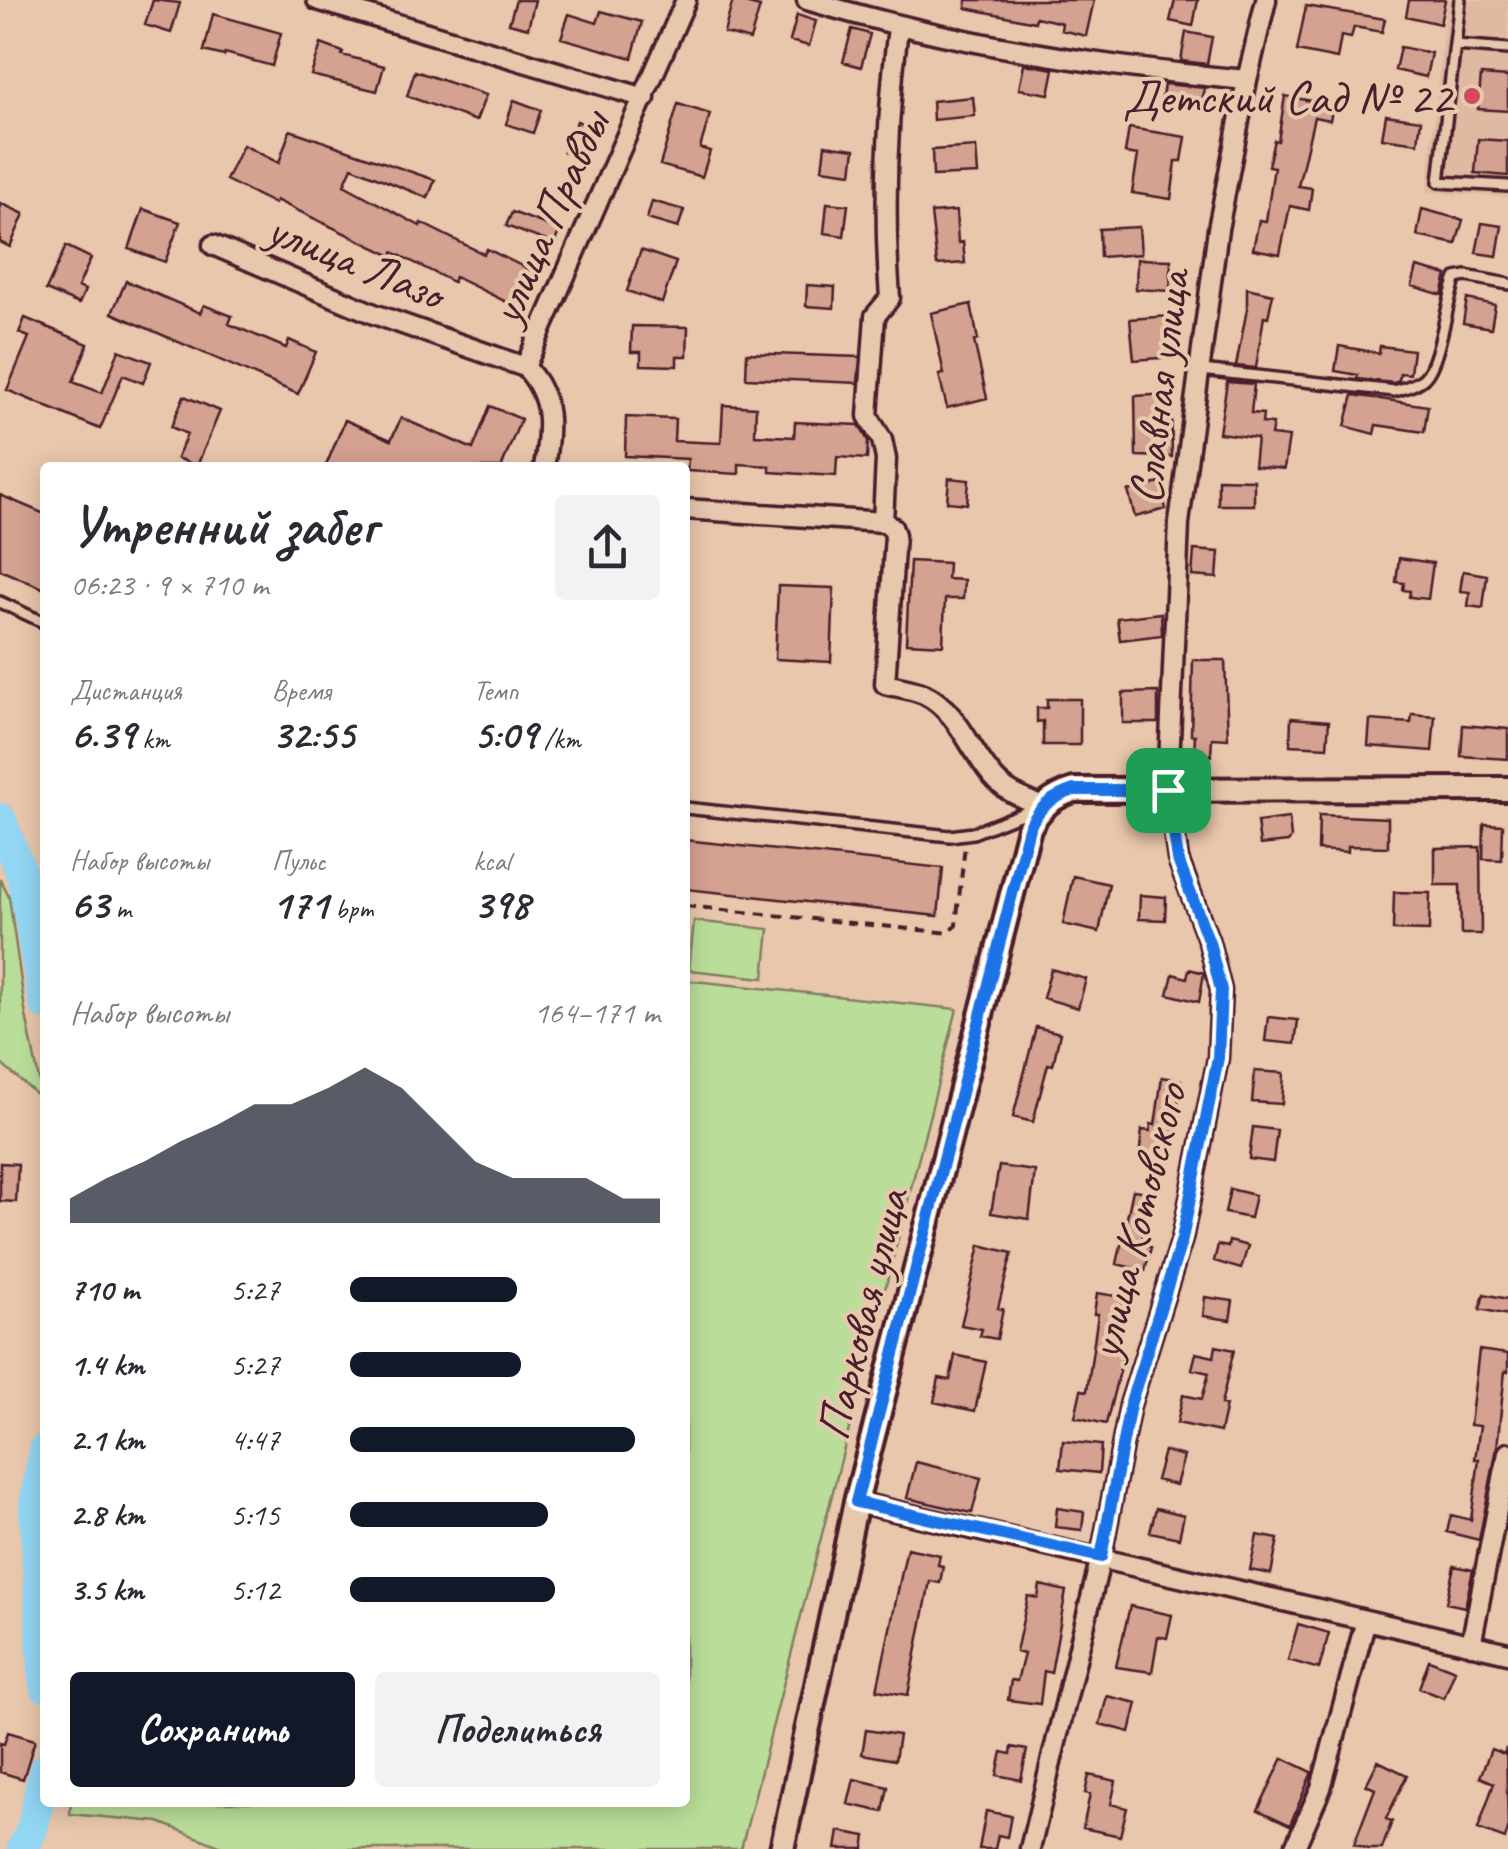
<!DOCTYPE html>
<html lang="ru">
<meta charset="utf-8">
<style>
:root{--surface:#fff;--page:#f2f2f3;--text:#2b2b33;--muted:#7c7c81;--accent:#111827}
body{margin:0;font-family:Caveat,sans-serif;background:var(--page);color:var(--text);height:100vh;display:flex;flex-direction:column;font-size:38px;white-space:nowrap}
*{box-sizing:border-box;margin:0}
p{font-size:32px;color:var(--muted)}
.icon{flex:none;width:55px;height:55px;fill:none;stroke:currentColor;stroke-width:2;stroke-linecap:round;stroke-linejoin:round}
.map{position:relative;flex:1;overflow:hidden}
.drawer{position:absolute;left:40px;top:462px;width:650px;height:1345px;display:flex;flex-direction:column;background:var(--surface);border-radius:10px;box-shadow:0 5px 25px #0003}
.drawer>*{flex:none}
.pin{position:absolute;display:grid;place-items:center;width:85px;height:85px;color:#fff;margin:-42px;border-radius:20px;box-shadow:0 5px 15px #0006}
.round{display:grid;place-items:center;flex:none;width:105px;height:105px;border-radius:10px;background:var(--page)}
.head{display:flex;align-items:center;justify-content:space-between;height:170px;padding:0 30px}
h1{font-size:55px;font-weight:700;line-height:75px}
.metrics{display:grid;grid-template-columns:repeat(3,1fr);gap:15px;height:170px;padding:10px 30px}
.metrics div{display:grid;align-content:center}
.metrics b{font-size:42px;font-weight:700}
.metrics small{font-size:28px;font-weight:400}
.metrics p{font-size:28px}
.chart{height:280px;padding:20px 30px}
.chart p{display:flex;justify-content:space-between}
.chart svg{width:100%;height:180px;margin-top:10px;fill:var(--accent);opacity:.7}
.cta{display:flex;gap:20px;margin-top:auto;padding:20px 30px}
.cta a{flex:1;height:115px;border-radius:10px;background:var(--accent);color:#fff;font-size:40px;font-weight:700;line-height:115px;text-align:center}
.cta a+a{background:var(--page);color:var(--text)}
ul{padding:0 30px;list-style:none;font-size:32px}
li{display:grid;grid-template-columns:160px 120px 1fr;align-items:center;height:75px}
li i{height:25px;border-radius:12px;background:var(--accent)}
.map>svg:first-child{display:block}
.built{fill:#e0b9a2}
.green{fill:#bade99;stroke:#827e62;stroke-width:2.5}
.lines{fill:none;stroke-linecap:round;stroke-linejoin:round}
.river{stroke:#92d6f4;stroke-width:32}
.building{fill:#d5a191;stroke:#4a1f2b;stroke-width:2.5}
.lane-casing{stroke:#4a1f2b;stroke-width:16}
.street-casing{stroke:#4a1f2b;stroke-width:25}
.secondary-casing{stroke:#4a1f2b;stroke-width:30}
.path{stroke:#4a1f2b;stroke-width:4;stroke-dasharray:10 8;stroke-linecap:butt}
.lane{stroke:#e6c9ad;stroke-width:9}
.street{stroke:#e6c9ad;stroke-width:18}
.secondary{stroke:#e6c9ad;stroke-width:22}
.route-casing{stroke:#fff;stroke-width:20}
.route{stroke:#1a73e8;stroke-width:12}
.poi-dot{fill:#d1495b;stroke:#e6c9ad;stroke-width:4}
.labels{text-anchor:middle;stroke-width:8;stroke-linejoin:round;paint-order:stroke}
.poi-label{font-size:48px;fill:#4a1f2b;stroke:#e6c9ad;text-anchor:end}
.street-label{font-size:48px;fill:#4a1f2b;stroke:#e6c9ad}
</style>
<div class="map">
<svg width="1508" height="1849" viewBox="0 0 1508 1849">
<rect width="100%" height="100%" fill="#e9c7ac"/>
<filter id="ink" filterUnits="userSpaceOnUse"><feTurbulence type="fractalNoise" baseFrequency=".01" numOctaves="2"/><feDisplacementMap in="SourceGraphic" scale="20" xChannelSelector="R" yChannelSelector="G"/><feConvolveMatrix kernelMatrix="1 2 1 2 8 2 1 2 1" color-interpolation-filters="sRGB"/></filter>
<g filter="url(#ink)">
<path class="built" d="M 1446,0 L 1508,0 L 1508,197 L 1427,192 Z"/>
<path class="green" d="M 0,879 L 9,897 L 25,1010 L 43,1100 L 0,1063 Z
M 694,921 L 769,929 L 764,978 L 689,970 Z
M 685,980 L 957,1009 L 741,1849 L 227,1849 L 159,1822 L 70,1814 L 71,1802 L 685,1802 Z"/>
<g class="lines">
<path class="river" d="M 0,819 L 23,877 L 45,1004
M 45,1449 L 35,1506 L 45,1686
M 23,1849 L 33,1826 L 45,1769"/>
</g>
<path class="building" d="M 153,0 L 180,3 L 171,33 L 145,25 Z
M 516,0 L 535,0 L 528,28 L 509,23 Z
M 733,0 L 760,7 L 750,40 L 724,33 Z
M 966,0 L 1094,0 L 1086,36 L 1061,30 L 1062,23 L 1036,17 L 1035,22 L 966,8 Z
M 1175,0 L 1198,0 L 1193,26 L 1170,21 Z
M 1409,0 L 1445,0 L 1440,24 L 1406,16 Z
M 1306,6 L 1385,19 L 1382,32 L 1354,27 L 1351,38 L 1341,36 L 1337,59 L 1297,51 Z
M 601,11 L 642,22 L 632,58 L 561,38 L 569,14 L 597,23 Z
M 213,14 L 281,33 L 272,66 L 225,53 L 224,56 L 204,51 Z
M 797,15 L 816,21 L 809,46 L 790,41 Z
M 852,29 L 870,34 L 861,67 L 843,62 Z
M 1186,32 L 1212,37 L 1207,64 L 1181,61 Z
M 321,44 L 343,52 L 342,55 L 384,66 L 377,91 L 311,75 Z
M 1400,47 L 1431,53 L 1426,77 L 1395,70 Z
M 1024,64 L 1054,69 L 1049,94 L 1019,89 Z
M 415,71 L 486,95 L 476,121 L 407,96 Z
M 1481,75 L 1508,77 L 1508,111 L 1478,109 Z
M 1164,84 L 1205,88 L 1201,106 L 1162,96 Z
M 1285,96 L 1333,105 L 1330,120 L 1314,117 L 1298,186 L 1312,188 L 1309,210 L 1290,206 L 1280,254 L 1253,249 L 1259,220 L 1266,221 L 1274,167 L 1268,166 L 1274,140 L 1278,141 Z
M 973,97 L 975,116 L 933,120 L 932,101 Z
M 514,100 L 541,110 L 533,133 L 506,124 Z
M 678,104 L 710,114 L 700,148 L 710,151 L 702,177 L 660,165 Z
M 1386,115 L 1421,120 L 1418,143 L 1382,138 Z
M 577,121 L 594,129 L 580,159 L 564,152 Z
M 1129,128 L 1186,137 L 1182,161 L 1176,161 L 1171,199 L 1132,193 L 1138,155 L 1125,153 Z
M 290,130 L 435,180 L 428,198 L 352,167 L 344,185 L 420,226 L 421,223 L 484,254 L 487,249 L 536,273 L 519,308 L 455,277 L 453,282 L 393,252 L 392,256 L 276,200 L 275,204 L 226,180 L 243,145 L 279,163 Z
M 1478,139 L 1508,141 L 1508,176 L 1475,173 Z
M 825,145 L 855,149 L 852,173 L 822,169 Z
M 976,147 L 978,174 L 933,176 L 932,150 Z
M 652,201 L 684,210 L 678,228 L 647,219 Z
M 0,203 L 24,214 L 10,247 L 0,242 Z
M 827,203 L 848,205 L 844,236 L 824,233 Z
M 143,209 L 180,222 L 165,262 L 129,249 Z
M 1422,209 L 1463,220 L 1456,244 L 1417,236 Z
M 956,211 L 958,243 L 963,242 L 965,263 L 937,265 L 931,213 Z
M 512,212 L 560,230 L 554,244 L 506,226 Z
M 1482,223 L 1502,226 L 1497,256 L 1476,253 Z
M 1139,227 L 1141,254 L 1100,257 L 1099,229 Z
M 66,246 L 91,258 L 78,287 L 85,290 L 79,304 L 46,290 Z
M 641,250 L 676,262 L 662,303 L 627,291 Z
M 1137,259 L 1171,260 L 1170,291 L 1136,289 Z
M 1417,267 L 1447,275 L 1442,295 L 1412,286 Z
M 126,281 L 200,313 L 204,305 L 232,316 L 229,324 L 286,348 L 289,340 L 316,352 L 298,394 L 112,313 Z
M 807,285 L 835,287 L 834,308 L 806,306 Z
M 1247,288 L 1273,294 L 1268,317 L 1264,316 L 1256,368 L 1236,366 L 1247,309 Z
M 1467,299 L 1495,305 L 1491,328 L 1463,323 Z
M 971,304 L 978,340 L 974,341 L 987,398 L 947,408 L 939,375 L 944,374 L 931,313 Z
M 1170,316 L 1173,357 L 1134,360 L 1130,319 Z
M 25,318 L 88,344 L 73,382 L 102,393 L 119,350 L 151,362 L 143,383 L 123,375 L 100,429 L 7,390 L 29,337 L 19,333 Z
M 632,326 L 688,327 L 687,356 L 677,356 L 677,366 L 641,365 L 641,352 L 631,352 Z
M 1339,346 L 1379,353 L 1380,346 L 1413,350 L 1410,374 L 1400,373 L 1399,381 L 1394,383 L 1357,379 L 1358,375 L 1335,371 Z
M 747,353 L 860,357 L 858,383 L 746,378 Z
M 1227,382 L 1254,384 L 1251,413 L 1263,414 L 1262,423 L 1273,424 L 1271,435 L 1289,437 L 1284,469 L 1254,466 L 1257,438 L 1219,433 Z
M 1171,394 L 1172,457 L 1136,456 L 1135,396 Z
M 1353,395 L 1428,406 L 1424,432 L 1376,425 L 1374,434 L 1345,426 Z
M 184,396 L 220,411 L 197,466 L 177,458 L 187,434 L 171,427 Z
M 723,405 L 756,407 L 755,435 L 794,437 L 795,422 L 859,425 L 868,441 L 867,459 L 837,457 L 836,476 L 770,472 L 770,466 L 739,464 L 739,474 L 687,471 L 688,459 L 625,456 L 626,417 L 675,419 L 674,441 L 721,443 Z
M 490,406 L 521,419 L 501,468 L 325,468 L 345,420 L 391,440 L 401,418 L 473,449 Z
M 949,478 L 969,480 L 967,504 L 947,502 Z
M 1218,479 L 1254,480 L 1254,505 L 1218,505 Z
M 1160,483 L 1166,509 L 1135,517 L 1128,491 Z
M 0,495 L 45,514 L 45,589 L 0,570 Z
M 1194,550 L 1219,552 L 1217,578 L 1192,576 Z
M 1399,558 L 1433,563 L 1428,599 L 1409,597 L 1410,591 L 1403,590 L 1404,583 L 1396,582 Z
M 910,561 L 948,563 L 947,579 L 964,580 L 963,599 L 945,599 L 943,645 L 906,643 Z
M 1463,571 L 1487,575 L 1483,608 L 1468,606 L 1470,592 L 1460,591 Z
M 778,586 L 834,588 L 831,662 L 775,659 Z
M 1161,613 L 1162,635 L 1120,640 L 1117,618 Z
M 1193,660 L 1225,660 L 1228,739 L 1212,738 L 1211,756 L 1194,755 L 1195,735 L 1191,735 Z
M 1158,692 L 1158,723 L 1123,723 L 1123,693 Z
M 1047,699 L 1080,699 L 1080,745 L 1043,745 L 1043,721 L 1037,722 L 1037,708 L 1047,708 Z
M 1412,714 L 1435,716 L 1432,751 L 1368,746 L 1370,720 L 1411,723 Z
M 1291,718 L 1329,721 L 1327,747 L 1290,745 Z
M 1463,725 L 1508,729 L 1508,759 L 1461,756 Z
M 1319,815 L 1388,818 L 1388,847 L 1348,846 L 1348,852 L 1318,850 Z
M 1289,818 L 1291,838 L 1288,842 L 1260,845 L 1257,822 Z
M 1484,824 L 1503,825 L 1502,860 L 1483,859 Z
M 685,840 L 943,868 L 938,916 L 685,889 Z
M 1480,847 L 1481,934 L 1461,934 L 1460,885 L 1435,885 L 1435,848 Z
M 1073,876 L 1109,884 L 1099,932 L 1063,924 Z
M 1394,892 L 1430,893 L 1429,931 L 1393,930 Z
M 1140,895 L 1166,897 L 1165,920 L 1139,919 Z
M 1051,969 L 1086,979 L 1078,1008 L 1043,998 Z
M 1189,969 L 1204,973 L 1199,1002 L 1168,994 L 1173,974 L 1187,978 Z
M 1268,1017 L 1298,1020 L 1295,1044 L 1265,1041 Z
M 1036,1027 L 1060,1033 L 1053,1065 L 1048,1064 L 1033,1122 L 1013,1117 Z
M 1255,1071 L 1284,1073 L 1282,1104 L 1252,1102 Z
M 1162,1077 L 1181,1080 L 1170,1162 L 1139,1158 L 1142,1130 L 1150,1131 L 1151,1124 L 1155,1125 Z
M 1253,1127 L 1277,1130 L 1273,1162 L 1249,1159 Z
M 0,1163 L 18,1164 L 16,1202 L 0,1201 Z
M 999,1166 L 1035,1171 L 1029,1219 L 991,1213 Z
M 1230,1189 L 1255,1195 L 1250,1218 L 1225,1213 Z
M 1133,1190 L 1148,1192 L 1142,1216 L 1147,1218 L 1141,1244 L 1151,1247 L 1145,1271 L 1117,1264 Z
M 1229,1241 L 1248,1246 L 1241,1269 L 1214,1261 L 1218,1245 L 1228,1247 Z
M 980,1245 L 1012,1253 L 998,1308 L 1003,1309 L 997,1339 L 980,1336 L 982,1329 L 961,1325 Z
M 1097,1293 L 1123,1297 L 1115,1352 L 1122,1353 L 1119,1372 L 1106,1424 L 1075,1417 L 1081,1390 L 1087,1391 L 1098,1314 L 1094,1314 Z
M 1484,1294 L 1508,1299 L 1508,1315 L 1480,1309 Z
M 1205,1297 L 1233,1301 L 1230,1320 L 1203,1316 Z
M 1216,1346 L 1234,1350 L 1221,1404 L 1226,1405 L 1220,1432 L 1177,1423 L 1183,1395 L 1202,1399 L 1209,1373 L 1192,1369 L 1196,1353 L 1214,1357 Z
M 1479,1350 L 1508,1354 L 1508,1372 L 1505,1371 L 1497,1448 L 1479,1540 L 1447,1532 L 1451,1515 L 1471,1520 L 1479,1459 L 1475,1459 L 1480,1426 L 1470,1425 Z
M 955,1355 L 986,1362 L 975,1411 L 934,1402 L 939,1378 L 950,1380 Z
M 1063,1441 L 1101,1445 L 1099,1473 L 1060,1469 Z
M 1164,1451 L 1184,1456 L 1176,1485 L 1156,1480 Z
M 916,1462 L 981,1478 L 972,1513 L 907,1498 Z
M 1057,1508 L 1084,1512 L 1082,1530 L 1055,1527 Z
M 1156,1508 L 1184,1515 L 1179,1538 L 1150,1532 Z
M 1257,1535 L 1278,1539 L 1271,1574 L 1250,1570 Z
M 907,1548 L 940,1555 L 938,1565 L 943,1566 L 940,1583 L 930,1581 L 908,1695 L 877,1690 Z
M 1454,1566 L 1473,1570 L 1465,1607 L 1446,1603 Z
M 1040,1585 L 1066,1591 L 1051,1673 L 1044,1671 L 1040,1704 L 1008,1700 L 1011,1680 L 1017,1681 L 1024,1654 L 1016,1652 L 1028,1596 L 1038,1598 Z
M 1130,1606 L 1172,1615 L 1167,1638 L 1158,1636 L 1152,1672 L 1116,1667 Z
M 1298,1624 L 1329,1633 L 1319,1669 L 1288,1660 Z
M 1429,1660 L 1455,1670 L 1444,1698 L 1419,1688 Z
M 1107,1696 L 1137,1703 L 1130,1732 L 1100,1724 Z
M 866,1730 L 899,1735 L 895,1760 L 862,1754 Z
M 8,1732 L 35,1740 L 23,1779 L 0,1772 L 0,1743 L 4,1744 Z
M 1012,1747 L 1027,1750 L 1021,1780 L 997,1775 L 1002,1752 L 1011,1754 Z
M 1506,1748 L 1508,1830 L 1505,1839 L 1478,1829 L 1494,1783 L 1480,1777 L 1491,1749 L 1504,1754 Z
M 1283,1758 L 1312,1772 L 1290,1825 L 1258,1810 Z
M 1378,1761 L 1407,1775 L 1386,1819 L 1392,1821 L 1382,1849 L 1368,1849 L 1354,1844 L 1375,1789 L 1366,1785 Z
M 1089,1775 L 1116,1781 L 1111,1804 L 1127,1808 L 1120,1836 L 1083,1828 L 1090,1794 L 1085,1793 Z
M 854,1779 L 888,1787 L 883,1812 L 848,1804 Z
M 986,1811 L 1011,1816 L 1007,1837 L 998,1835 L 995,1849 L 979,1849 Z
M 839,1831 L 866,1836 L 864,1849 L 836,1849 Z"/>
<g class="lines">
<defs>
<path id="lane" d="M 1460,0 L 1439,182 L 1508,186
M 1455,45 L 1508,49
M 1201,370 L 1395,391 C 1404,388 1417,385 1424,378 C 1440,364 1446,302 1456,278 L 1466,276 L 1508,284
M 0,602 L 45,623
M 685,808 L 950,836 L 973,833 L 1036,808"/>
<path id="street" d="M 317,0 L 645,98
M 807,0 C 949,43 1098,67 1247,80
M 213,245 L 374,314 L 525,367
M 544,468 C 550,429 554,397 525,367 L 686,0
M 685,509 L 883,522 L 892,527 L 895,535 L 885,684 C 897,687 912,689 924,694 C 959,711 970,752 995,779 C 1007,793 1026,799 1042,807
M 883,522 L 886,459 L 882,440 L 868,416 L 875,316 L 890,298 C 883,207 887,118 898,27
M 856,1502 L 1508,1653
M 1471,1645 L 1508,1453
M 1030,1849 L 1101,1557 L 1130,1405 L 1182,1239 L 1218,1058 L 1221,990 L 1209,942 L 1178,859 L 1168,790 L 1179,523 L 1218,229 L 1247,80 L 1266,0
M 1294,1849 L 1321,1788 L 1366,1620"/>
<path id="secondary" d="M 782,1849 L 856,1502 L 1029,828 C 1040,807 1052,797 1074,790 L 1508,789"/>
</defs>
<use href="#lane" class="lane-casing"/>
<use href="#street" class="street-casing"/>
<use href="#secondary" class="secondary-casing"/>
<path class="path" d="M 685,906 L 950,933 L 956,925 L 965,845"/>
<use href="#lane" class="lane"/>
<use href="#street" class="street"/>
<use href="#secondary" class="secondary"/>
</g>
</g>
<g class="lines" filter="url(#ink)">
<defs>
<path id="route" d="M 1074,790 L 1168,790 L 1178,860 L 1209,942 L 1221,990 L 1218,1058 L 1182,1239 L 1130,1405 L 1101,1557 L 856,1502 L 1029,828 C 1039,807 1052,797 1074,790 Z"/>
</defs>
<use href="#route" class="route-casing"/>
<use href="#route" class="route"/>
</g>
<circle class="poi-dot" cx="1472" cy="96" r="10"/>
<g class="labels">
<g class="poi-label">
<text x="1452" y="113">Детский Сад № 22</text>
</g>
<g class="street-label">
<text transform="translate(548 217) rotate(-66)" y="17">улица Правды</text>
<text transform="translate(356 260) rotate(22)" y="17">улица Лазо</text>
<text transform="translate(1158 387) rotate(-83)" y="17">Славная улица</text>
<text transform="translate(1136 1221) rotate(-76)" y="17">улица Котовского</text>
<text transform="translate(861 1314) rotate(-76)" y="17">Парковая улица</text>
</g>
</g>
</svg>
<div class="pin" style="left:1168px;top:790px;background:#1e9e55"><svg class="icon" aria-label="arrive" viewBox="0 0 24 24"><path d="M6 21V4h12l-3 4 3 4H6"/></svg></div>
<section class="drawer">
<div class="head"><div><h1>Утренний забег</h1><p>06:23 · 9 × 710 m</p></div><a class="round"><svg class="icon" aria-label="share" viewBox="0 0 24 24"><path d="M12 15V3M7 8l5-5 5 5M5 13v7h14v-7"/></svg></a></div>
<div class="metrics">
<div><p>Дистанция</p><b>6.39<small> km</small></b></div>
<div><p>Время</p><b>32:55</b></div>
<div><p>Темп</p><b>5:09<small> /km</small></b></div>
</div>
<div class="metrics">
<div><p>Набор высоты</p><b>63<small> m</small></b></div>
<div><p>Пульс</p><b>171<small> bpm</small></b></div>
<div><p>kcal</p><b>398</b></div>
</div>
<div class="chart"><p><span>Набор высоты</span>164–171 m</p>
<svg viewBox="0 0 160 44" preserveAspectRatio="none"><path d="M0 44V38L10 33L20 29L30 24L40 20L50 15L60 15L70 11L80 6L90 11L100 20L110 29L120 33L130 33L140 33L150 38L160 38V44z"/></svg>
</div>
<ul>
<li><b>710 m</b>5:27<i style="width:54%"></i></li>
<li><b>1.4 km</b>5:27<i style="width:55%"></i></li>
<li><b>2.1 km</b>4:47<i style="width:92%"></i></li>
<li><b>2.8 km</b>5:15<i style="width:64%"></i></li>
<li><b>3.5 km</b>5:12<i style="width:66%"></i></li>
</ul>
<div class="cta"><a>Сохранить</a><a>Поделиться</a></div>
</section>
</div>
